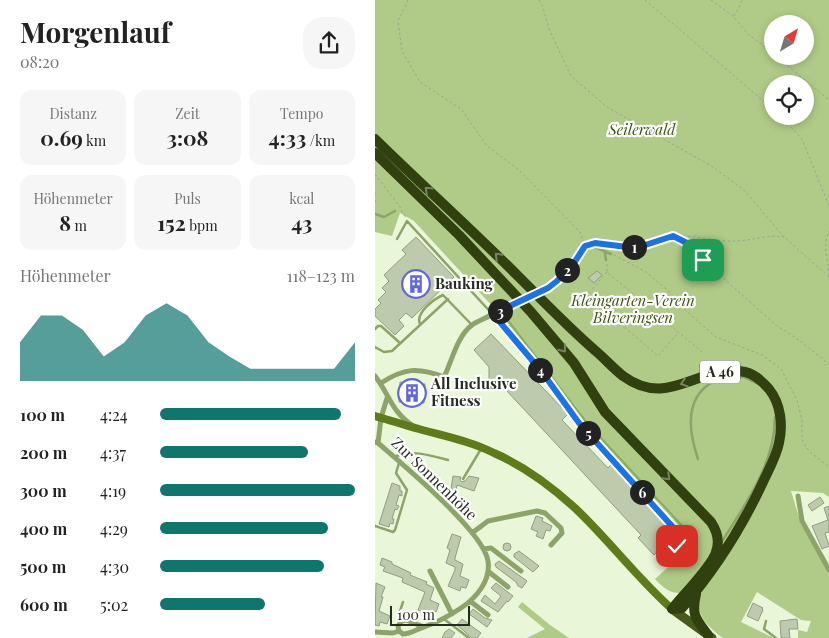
<!DOCTYPE html>
<html lang="de">
<meta charset="utf-8">
<style>
:root{--surface:#fff;--page:#f6f6f6;--text:#222;--muted:#767676;--accent:#0f766e}
body{margin:0;font-family:"Playfair Display",serif;background:var(--page);color:var(--text);height:100vh;display:flex;flex-direction:column;font-size:19px;white-space:nowrap}
*{box-sizing:border-box;margin:0}
p{font-size:16px;color:var(--muted)}
.icon{flex:none;width:28px;height:28px;fill:none;stroke:currentColor;stroke-width:2;stroke-linecap:round;stroke-linejoin:round}
.map{position:relative;flex:1;overflow:hidden}
.sheet{display:flex;flex-direction:column;background:var(--surface);width:375px}
.sheet>*{flex:none}
.needle{width:32px;rotate:38deg}
.tools{position:absolute;left:389px;top:15px;display:grid;gap:10px}
.tools a{display:grid;place-items:center;width:50px;height:50px;border-radius:50%;background:var(--surface);box-shadow:0 2px 8px #0003;font-size:25px}
.scale{position:absolute;left:15px;bottom:12px;width:80px;box-sizing:border-box;padding-left:5px;border:2px solid #262a1f;border-top:0;font-size:14px;line-height:18px;white-space:nowrap;color:#262a1f;-webkit-text-stroke:4px #fff;paint-order:stroke}
.pin{position:absolute;display:grid;place-items:center;width:42px;height:42px;color:#fff;margin:-21px;border-radius:10px;box-shadow:0 2px 8px #0006}
.km{position:absolute;width:25px;height:25px;margin:-12px;border-radius:50%;background:#222;color:#fff;font-size:14px;line-height:25px;text-align:center}
.round{display:grid;place-items:center;flex:none;width:52px;height:52px;border-radius:20px;background:var(--page)}
.summary{display:flex;align-items:center;justify-content:space-between;height:85px;padding:0 20px}
h1{font-size:28px;font-weight:700;line-height:38px}
.metrics{display:grid;grid-template-columns:repeat(3,1fr);gap:8px;height:85px;padding:5px 20px}
.metrics div{display:grid;align-content:center;border-radius:12px;background:var(--page);text-align:center}
.metrics b{font-size:21px;font-weight:700}
.metrics small{font-size:14px;font-weight:400}
.metrics p{font-size:14px}
.chart{height:140px;padding:10px 20px}
.chart p{display:flex;justify-content:space-between}
.chart svg{width:100%;height:90px;margin-top:5px;fill:var(--accent);opacity:.7}
ul{padding:0 20px;list-style:none;font-size:16px}
li{display:grid;grid-template-columns:80px 60px 1fr;align-items:center;height:38px}
li i{height:12px;border-radius:6px;background:var(--accent)}
main{display:flex;flex:1;min-height:0}
.map>svg:first-child{display:block}
.green{fill:#b0cb87;fill-rule:evenodd}
.lines{fill:none;stroke-linecap:round;stroke-linejoin:round}
.stream{stroke:#8bac4f;stroke-width:2}
.building{fill:#becaac;stroke:#919d81}
.path{stroke:#9ba48e;stroke-width:1;stroke-dasharray:2.5 2.5;stroke-linecap:butt}
.service{stroke:#8ca369;stroke-width:2.5}
.minor{stroke:#8ca369;stroke-width:5}
.secondary{stroke:#5d7c19;stroke-width:8}
.primary{stroke:#455b19;stroke-width:9}
.motorway{stroke:#30400f;stroke-width:10}
.oneway{stroke:#788363}
.route-casing{stroke:#fff;stroke-width:10}
.route{stroke:#1a73e8;stroke-width:6}
.labels{text-anchor:middle;stroke-width:4.5;stroke-linejoin:round;paint-order:stroke}
.shield{fill:#fff;stroke:#676a62;stroke-width:1}
.shield-label{font-size:14px;font-weight:bold;fill:#262a1f}
.park-label{font-size:15px;font-style:italic;fill:#3d520e;stroke:#fff}
.poi-label{font-size:15px;font-weight:bold;fill:#262a1f;stroke:#fff;text-anchor:start}
.street-label{font-size:15px;fill:#262a1f;stroke:#fff}
</style>
<main>
<section class="sheet">
<div class="summary"><div><h1>Morgenlauf</h1><p>08:20</p></div><a class="round"><svg class="icon" aria-label="share" viewBox="0 0 24 24"><path d="M12 15V3M7 8l5-5 5 5M5 13v7h14v-7"/></svg></a></div>
<div class="metrics">
<div><p>Distanz</p><b>0.69<small> km</small></b></div>
<div><p>Zeit</p><b>3:08</b></div>
<div><p>Tempo</p><b>4:33<small> /km</small></b></div>
</div>
<div class="metrics">
<div><p>Höhenmeter</p><b>8<small> m</small></b></div>
<div><p>Puls</p><b>152<small> bpm</small></b></div>
<div><p>kcal</p><b>43</b></div>
</div>
<div class="chart"><p><span>Höhenmeter</span>118–123 m</p>
<svg viewBox="0 0 160 44" preserveAspectRatio="none"><path d="M0 44V25L10 12L20 12L30 19L40 32L50 25L60 12L70 6L80 12L90 25L100 32L110 38L120 38L130 38L140 38L150 38L160 25V44z"/></svg>
</div>
<ul>
<li><b>100 m</b>4:24<i style="width:93%"></i></li>
<li><b>200 m</b>4:37<i style="width:76%"></i></li>
<li><b>300 m</b>4:19<i style="width:100%"></i></li>
<li><b>400 m</b>4:29<i style="width:86%"></i></li>
<li><b>500 m</b>4:30<i style="width:84%"></i></li>
<li><b>600 m</b>5:02<i style="width:54%"></i></li>
</ul>
</section>
<div class="map">
<svg width="454" height="638" viewBox="0 0 454 638">
<rect width="100%" height="100%" fill="#e9f6d8"/>
<path class="green" d="M 0,0 L 454,0 L 454,497 L 448,493 L 416,491 L 426,524 L 454,574 L 454,638 L 423,638 L 423,630 L 432,632 L 436,621 L 426,620 L 382,592 L 366,622 L 399,638 L 348,638 C 332,626 319,614 325,593 C 301,593 297,597 280,579 L 320,543 L 211,425 L 130,320 L 39,221 L 25,213 L 17,236 L 0,232 ZM 398,24 L 430,24 L 430,56 L 398,56 ZM 398,84 L 430,84 L 430,116 L 398,116 Z
M 147,602 L 175,625 L 194,638 L 152,638 L 170,629 L 143,607 Z"/>
<g class="lines">
<path class="stream" d="M 132,319 L 212,423 L 322,542"/>
</g>
<path class="building" d="M 41,237 L 79,277 L 37,318 L 31,313 L 24,320 L 29,326 L 20,335 L 0,316 L 0,309 L 6,303 L 3,300 L 11,292 L 7,288 L 14,281 L 9,275 L 31,254 L 27,250 Z
M 222,271 L 227,275 L 219,283 L 213,278 Z
M 116,334 L 193,414 L 187,420 L 233,468 L 237,464 L 300,534 L 279,555 L 263,538 L 266,535 L 131,390 L 114,390 L 114,367 L 99,350 Z
M 25,382 L 50,384 L 49,403 L 24,402 Z
M 78,476 L 86,477 L 85,480 L 87,482 L 90,481 L 94,476 L 104,478 L 99,491 L 82,485 L 81,490 L 76,489 Z
M 17,483 L 25,486 L 25,491 L 27,491 L 27,496 L 24,495 L 21,505 L 24,506 L 22,510 L 20,509 L 17,519 L 19,519 L 18,524 L 15,523 L 14,527 L 4,524 Z
M 445,497 L 449,503 L 437,511 L 433,505 Z
M 454,506 L 454,532 L 450,533 L 454,546 L 447,549 L 437,526 L 453,520 L 449,508 Z
M 161,516 L 168,518 L 167,521 L 177,526 L 175,531 L 171,530 L 168,539 L 161,536 L 163,532 L 156,529 Z
M 77,534 L 86,537 L 80,558 L 80,560 L 88,564 L 85,576 L 94,580 L 91,588 L 86,587 L 85,591 L 73,586 L 80,570 L 80,567 L 71,563 L 75,550 L 72,548 Z
M128 547a4 4 0 1 1 8 0a4 4 0 1 1-8 0Z
M 144,551 L 164,566 L 158,572 L 139,557 L 139,554 Z
M 7,558 L 17,562 L 17,564 L 36,573 L 35,575 L 52,582 L 51,584 L 59,588 L 55,600 L 64,604 L 61,612 L 57,611 L 55,615 L 43,610 L 50,592 L 27,582 L 28,578 L 8,571 L 10,567 L 5,565 Z
M 124,561 L 152,581 L 147,588 L 143,586 L 141,582 L 121,567 L 120,564 Z
M 1,583 L 10,587 L 6,597 L 8,597 L 4,611 L 15,616 L 12,624 L 5,622 L 4,626 L 0,625 Z
M 121,583 L 138,596 L 133,602 L 132,601 L 123,612 L 106,601 L 110,595 L 120,604 L 126,596 L 116,588 Z
M 378,603 L 388,608 L 387,609 L 388,610 L 383,621 L 372,616 Z
M 98,609 L 110,618 L 117,620 L 112,627 L 94,614 Z
M 87,619 L 106,633 L 102,638 L 97,638 L 82,625 Z
M 422,619 L 423,629 L 414,629 L 415,638 L 406,638 L 405,621 Z
M 74,629 L 80,633 L 76,638 L 67,638 L 70,632 Z"/>
<g class="lines">
<path class="path" d="M 33,0 L 23,21 L 27,51 L 45,82 L 86,109 L 112,146 L 144,170 L 205,232 L 209,243
M 164,0 L 168,7 L 174,29 L 196,76 L 232,107 L 338,167 L 369,190 L 409,237 L 454,277
M 270,0 L 398,109
M 336,0 L 358,16 L 373,34 L 398,53
M 359,16 L 365,5 L 367,0
M 401,56 L 454,100
M 406,116 L 427,139 L 454,206
M 0,174 L 25,207 L 31,218
M 0,195 L 0,191
M 0,202 L 2,198
M 299,237 L 314,244 L 328,260 L 402,326 L 424,340 L 454,364
M 220,243 C 234,244 251,250 266,247 C 278,245 290,236 302,236 C 322,235 340,242 360,241 C 376,241 393,234 409,237
M 239,255 L 271,272 L 291,289 L 309,309 L 341,337 L 387,355 L 406,369 L 422,400 L 427,420 L 427,440 L 434,451 L 454,467
M 232,264 L 232,272 L 327,352
M 232,272 L 212,295 L 283,356 L 303,333
M 454,276 C 453,259 447,249 454,231"/>
<path class="service" d="M 0,214 L 9,217 L 20,211
M 22,239 L 32,221 L 131,329 L 167,372 L 204,423 L 305,535 L 302,546
M 230,253 L 231,260
M 165,292 C 185,283 198,265 210,246 L 222,248 L 236,254
M 118,314 L 144,302
M 45,324 C 40,313 59,299 68,295 L 96,324
M 0,329 L 3,326 L 6,326 L 25,343
M 0,347 L 9,352 L 17,351 L 73,299
M 360,376 L 369,377 L 383,384
M 21,456 C 39,450 54,455 73,460
M 323,459 C 311,424 310,388 352,376
M 88,479 L 106,449
M 0,526 L 18,532 L 20,530 L 32,490 L 21,473 L 24,463
M 346,543 C 370,505 400,464 400,417
M 69,619 L 94,638
M 26,621 L 24,614 L 28,602
M 391,621 L 389,629 L 401,638"/>
<path class="minor" d="M 0,376 C 15,395 15,410 38,426
M 6,383 C 29,368 43,367 69,377 C 77,361 82,336 97,325 C 103,321 111,318 118,314
M 0,442 L 3,443 C 27,464 109,532 113,561 C 116,581 101,598 86,608 C 74,616 63,622 49,627 C 42,629 36,634 28,634 L 24,631 L 23,626 L 27,621 L 31,620 L 49,627
M 3,443 L 6,418 L 12,398
M 423,496 L 427,521 L 454,570
M 97,533 L 113,521 L 162,511 L 170,513 L 186,528 L 187,533 L 176,545
M 109,549 L 116,548 L 146,571
M 55,571 L 77,614
M 114,572 L 133,587
M 95,601 L 113,615
M 0,632 L 18,633 L 24,631"/>
<path class="secondary" d="M 0,416 C 15,420 29,425 44,429 C 69,436 95,441 119,453 C 149,466 176,486 200,508 C 234,540 262,578 297,609"/>
<path class="primary" d="M 297,609 L 337,638"/>
<path class="motorway" d="M 0,139 C 47,185 97,230 144,277 C 170,303 195,329 223,353 C 231,360 239,369 248,376 C 295,410 323,363 370,372 C 380,374 388,382 394,389 C 406,404 408,425 404,443 C 401,457 394,469 388,482 C 367,527 340,570 307,608 L 297,609
M 0,153 L 84,235 L 156,312 L 199,363 L 230,412 L 336,522 C 342,531 345,541 341,552 C 337,566 308,595 298,608
M 321,594 C 316,615 321,619 333,635"/>
</g>
<defs><path id="oneway-chevron" d="M-2-3.5L2.5 0L-2 3.5" fill="none" stroke-width="1.6" stroke-linecap="round" stroke-linejoin="round" transform="scale(1.25)"/></defs>
<g class="oneway">
<use href="#oneway-chevron" transform="translate(53 190) rotate(-137)"/>
<use href="#oneway-chevron" transform="translate(123 256) rotate(-135)"/>
<use href="#oneway-chevron" transform="translate(188 349) rotate(52)"/>
<use href="#oneway-chevron" transform="translate(309 383) rotate(162)"/>
<use href="#oneway-chevron" transform="translate(292 477) rotate(45)"/>
</g>
<g class="lines">
<defs>
<path id="route" d="M 302,546 L 305,535 L 204,423 L 167,372 L 118,314 L 173,288 L 182,281 L 199,263 L 210,246 L 220,243 L 252,247 L 264,247 L 298,236 L 314,244 L 328,260"/>
</defs>
<use href="#route" class="route-casing"/>
<use href="#route" class="route"/>
</g>
<defs>
<symbol id="building-ring" viewBox="-11 -11 22 22"><circle r="9.5" fill="#fff" stroke="#5e67de" stroke-width="1.5"/><path d="M-4-6H4V6H1V3H-1V6H-4ZM-2.5-4.3h1.7v1.8h-1.7ZM.8-4.3h1.7v1.8H.8ZM-2.5-1h1.7V.8h-1.7ZM.8-1h1.7V.8H.8Z" fill="#5e67de"/></symbol>
</defs>
<g fill-rule="evenodd">
<use href="#building-ring" x="25" y="268" width="32" height="32"/>
<use href="#building-ring" x="21" y="377" width="32" height="32"/>
</g>
<g class="labels">
<rect class="shield" x="325" y="360.5" width="40" height="23" rx="4"/>
<g class="shield-label">
<text x="345" y="377">A 46</text>
</g>
<g class="park-label">
<text x="267" y="135">Seilerwald</text>
<text x="258" y="306">Kleingarten-Verein<tspan x="258" dy="17">Bilveringsen</tspan></text>
</g>
<g class="poi-label">
<text x="60" y="289">Bauking</text>
<text x="56" y="389">All Inclusive<tspan x="56" dy="17">Fitness</tspan></text>
</g>
<g class="street-label">
<text transform="translate(59 479) rotate(44)" y="5">Zur Sonnenhöhe</text>
</g>
</g>
</svg>
<div class="tools">
<a><svg class="needle" viewBox="-14 -14 28 28"><path d="M0-13l5 13h-10z" fill="#e53935"/><path d="M0 13l5-13h-10z" fill="#767676"/></svg></a>
<a><svg class="icon" aria-label="locate" viewBox="0 0 24 24"><circle cx="12" cy="12" r="6"/><path d="M12 2v4M12 18v4M2 12h4M18 12h4"/></svg></a>
</div>
<div class="scale">100 m</div>
<div class="pin" style="left:328px;top:260px;background:#1e9e55"><svg class="icon" aria-label="arrive" viewBox="0 0 24 24"><path d="M6 21V4h12l-3 4 3 4H6"/></svg></div>
<div class="pin" style="left:302px;top:546px;background:#d93025"><svg class="icon" aria-label="check" viewBox="0 0 24 24"><path d="M5 12l5 5 9-10"/></svg></div>
<b class="km" style="left:259px;top:247px">1</b>
<b class="km" style="left:192px;top:270px">2</b>
<b class="km" style="left:125px;top:311px">3</b>
<b class="km" style="left:165px;top:370px">4</b>
<b class="km" style="left:213px;top:433px">5</b>
<b class="km" style="left:267px;top:492px">6</b>
</div>
</main>
